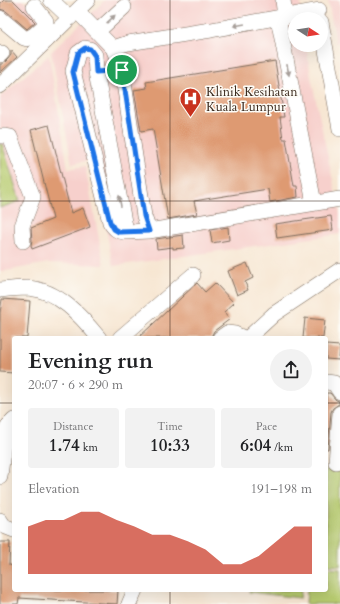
<!DOCTYPE html>
<meta charset="utf-8">
<style>
:root{--surface:#fff;--page:#f2f2f2;--text:#202124;--muted:#757577;--accent:#c8321e}
body{margin:0;font-family:Cardo,serif;background:var(--page);color:var(--text);height:100vh;display:flex;flex-direction:column;font-size:15px;white-space:nowrap}
*{box-sizing:border-box;margin:0}
p{font-size:13px;color:var(--muted)}
.icon{flex:none;width:22px;height:22px;fill:none;stroke:currentColor;stroke-width:2;stroke-linecap:round;stroke-linejoin:round}
.map{position:relative;flex:1;overflow:hidden}
.drawer{position:absolute;left:12px;top:336px;width:316px;height:256px;display:flex;flex-direction:column;background:var(--surface);border-radius:4px;box-shadow:0 4px 16px #0002}
.drawer>*{flex:none}
.needle{width:26px;rotate:102deg}
.fabs{position:absolute;left:288px;top:12px;display:grid;gap:8px}
.fabs a{display:grid;place-items:center;width:40px;height:40px;border-radius:50%;background:var(--surface);box-shadow:0 4px 16px #0002;font-size:20px}
.pin{position:absolute;display:grid;place-items:center;width:34px;height:34px;color:#fff;margin:-17px;border:2px solid #fff;border-radius:50%;box-shadow:0 1px 4px #0007}
.round{display:grid;place-items:center;flex:none;width:42px;height:42px;border-radius:21px;background:var(--page)}
.headline{display:flex;align-items:center;justify-content:space-between;height:68px;padding:0 16px}
h1{font-size:22px;font-weight:600;line-height:30px}
.figures{display:grid;grid-template-columns:repeat(3,1fr);gap:6px;height:68px;padding:4px 16px}
.figures div{display:grid;align-content:center;border-radius:4px;background:var(--page);text-align:center}
.figures b{font-size:17px;font-weight:600}
.figures small{font-size:11px;font-weight:400}
.figures p{font-size:11px}
.chart{height:112px;padding:8px 16px}
.chart p{display:flex;justify-content:space-between}
.chart svg{width:100%;height:72px;margin-top:4px;fill:var(--accent);opacity:.7}
.map>svg:first-child{display:block}
.built{fill:#f7d0cc}
.green{fill:#b7cb6f;stroke:#797a46}
.building{fill:#de9a72}
.lines{fill:none;stroke-linecap:round;stroke-linejoin:round}
.minor-casing{stroke:#7d6c5d;stroke-width:16}
.minor{stroke:#fff;stroke-width:15}
.oneway{fill:#a79f9a}
.route-casing{stroke:#fff;stroke-width:8}
.route{stroke:#1a73e8;stroke-width:5}
.grid{fill:none;stroke:#3b2a1e;stroke-width:1;stroke-opacity:0.55}
.labels{text-anchor:middle;stroke-width:3;stroke-linejoin:round;paint-order:stroke}
.poi-label{font-size:13px;fill:#3b2a1e;stroke:#fdfcf7;text-anchor:start}
</style>
<div class="map">
<svg width="340" height="604" viewBox="0 0 340 604">
<rect width="100%" height="100%" fill="#fdfcf7"/>
<filter id="ink" filterUnits="userSpaceOnUse"><feTurbulence type="fractalNoise" baseFrequency=".025" numOctaves="2"/><feDisplacementMap in="SourceGraphic" scale="8" xChannelSelector="R" yChannelSelector="G"/><feConvolveMatrix kernelMatrix="1 2 1 2 8 2 1 2 1" color-interpolation-filters="sRGB"/></filter>
<filter id="wash" filterUnits="userSpaceOnUse"><feTurbulence type="fractalNoise" baseFrequency=".012" numOctaves="4" result="noise"/><feDisplacementMap in="SourceGraphic" scale="16" xChannelSelector="R" yChannelSelector="G"/><feGaussianBlur stdDeviation="0.9" result="paint"/><feColorMatrix in="noise" values="0 0 0 0 0 0 0 0 0 0 0 0 0 0 0 0 0 1.4 0 .05"/><feComposite in="paint" operator="in"/></filter>
<g filter="url(#wash)">
<rect width="100%" height="100%" fill="#f7e6d2"/>
<path class="built" d="M 3,0 L 22,0 L 34,8 L 44,20 L 27,36 L 0,15 L 0,3 Z
M 105,0 L 300,0 L 302,19 L 295,19 L 295,45 L 306,45 L 311,77 L 340,214 L 340,234 L 113,266 L 93,159 L 72,164 L 51,52 Z
M 328,0 L 340,0 L 340,39 L 336,44 Z
M 49,55 L 68,169 L 85,166 L 104,265 L 48,263 L 0,272 L 0,97 Z"/>
<path class="green" d="M 2,143 L 20,201 L 0,208 L 0,144 Z
M 326,469 L 340,471 L 340,566 L 326,565 Z
M 326,568 L 340,569 L 340,604 L 306,604 L 307,590 L 326,590 Z
M 249,590 L 301,590 L 300,598 L 249,592 Z"/>
<g id="blocks">
<path class="building" d="M 4,0 L 13,0 L 35,22 L 27,29 L 6,11 L 0,9 L 0,4 Z
M 11,50 L 17,57 L 0,73 L 0,64 L 3,64 L 8,59 L 11,55 Z
M 275,61 L 284,117 L 280,117 L 283,139 L 286,139 L 294,186 L 297,186 L 298,197 L 270,202 L 268,189 L 212,198 L 194,201 L 197,214 L 168,219 L 153,129 L 141,131 L 134,90 L 147,88 L 146,82 Z
M 49,125 L 71,213 L 83,208 L 90,227 L 32,249 L 31,245 L 32,240 L 31,228 L 53,219 L 31,130 Z
M 331,216 L 333,230 L 277,238 L 275,224 Z
M 228,227 L 229,240 L 212,243 L 210,230 Z
M 183,235 L 184,248 L 173,249 L 173,247 L 157,249 L 156,239 Z
M 247,263 L 253,278 L 245,282 L 248,290 L 237,295 L 228,271 Z
M 197,283 L 205,292 L 215,283 L 234,303 L 224,312 L 230,319 L 214,331 L 211,337 L 210,338 L 138,338 Z
M 2,299 L 30,301 L 27,338 L 14,338 L 14,373 L 0,372 L 0,313 Z
M 305,318 L 325,320 L 323,338 L 303,338 Z
M 326,345 L 340,346 L 339,360 L 326,359 Z
M 326,393 L 330,393 L 336,400 L 339,401 L 339,404 L 333,408 L 331,412 L 328,449 L 326,449 Z
M 0,542 L 10,542 L 9,565 L 14,566 L 14,590 L 118,590 L 117,604 L 19,598 L 18,604 L 0,604 Z"/>
</g>
</g>
<g filter="url(#ink)">
<use href="#blocks" fill-opacity="0" stroke="#7d6c5d" stroke-width="1"/>
<g class="lines">
<defs>
<path id="minor" d="M 51,0 L 70,18
M 283,0 L 285,17
M 34,6 L 46,21 L 46,24 L 35,34
M 77,11 L 113,48 L 122,70 L 144,216 L 149,231
M 0,18 L 24,38 L 27,39 L 35,34 L 42,45
M 278,18 L 314,203
M 321,22 L 340,129
M 98,31 L 124,7
M 113,48 L 128,43 L 211,30 L 319,10
M 0,55 L 2,53
M 0,86 L 88,0
M 0,136 L 4,136 L 10,137 L 33,197 L 22,226 L 23,241
M 127,232 C 118,232 115,230 110,222 L 73,71 L 78,53 L 85,48 L 90,49 L 95,55 L 96,72 L 124,222 L 127,232 L 149,231 L 340,199
M 0,290 C 9,289 19,288 28,288 C 58,290 81,316 99,338
M 120,338 L 193,275
M 220,338 L 227,333 L 235,334 L 244,338
M 248,338 L 274,314 L 340,270
M 326,382 L 334,383 L 340,392
M 336,462 L 340,413
M 0,477 L 5,434 L 8,426 L 14,420
M 0,520 L 4,526 L 14,530
M 129,604 L 135,590"/>
</defs>
<use href="#minor" class="minor-casing"/>
<use href="#minor" class="minor"/>
</g>
<defs><path id="oneway-solid" d="M-6-.8H1V-3.2L6.5 0L1 3.2V.8H-6Z"/></defs>
<g class="oneway">
<use href="#oneway-solid" transform="translate(111 19) rotate(-43)"/>
<use href="#oneway-solid" transform="translate(239 25) rotate(170)"/>
<use href="#oneway-solid" transform="translate(288 70) rotate(79)"/>
<use href="#oneway-solid" transform="translate(120 201) rotate(-100)"/>
</g>
</g>
<g class="lines" filter="url(#ink)">
<defs>
<path id="route" d="M 85,48 L 90,49 L 95,56 L 96,72 L 122,70 L 144,216 L 149,231 L 119,232 L 114,229 L 110,222 L 73,72 L 78,53 Z"/>
</defs>
<use href="#route" class="route-casing"/>
<use href="#route" class="route"/>
</g>
<path class="grid" d="M 170,0 L 170,338M 0,201 L 340,201M 0,403 L 14,403M 326,403 L 340,403M 170,590 L 170,604"/>
<defs>
<symbol id="hospital-pin" viewBox="-11 -11 22 30"><path d="M0 17L-7.5 6A9.5 9.5 0 1 1 7.5 6Z" fill="#c8321e" stroke="#fdfcf7"/><path d="M-5-5h3v3.5h4V-5h3V5h-3V1.5h-4V5h-3Z" fill="#fff"/></symbol>
</defs>
<g fill-rule="evenodd">
<use href="#hospital-pin" x="178" y="86" width="25" height="34"/>
</g>
<g class="labels">
<g class="poi-label">
<text x="206" y="96">Klinik Kesihatan<tspan x="206" dy="15">Kuala Lumpur</tspan></text>
</g>
</g>
</svg>
<div class="fabs">
<a><svg class="needle" viewBox="-14 -14 28 28"><path d="M0-13l5 13h-10z" fill="#e53935"/><path d="M0 13l5-13h-10z" fill="#757577"/></svg></a>
</div>
<div class="pin" style="left:122px;top:70px;background:#1e9e55"><svg class="icon" aria-label="arrive" viewBox="0 0 24 24"><path d="M6 21V4h12l-3 4 3 4H6"/></svg></div>
<section class="drawer">
<div class="headline"><div><h1>Evening run</h1><p>20:07 · 6 × 290 m</p></div><a class="round"><svg class="icon" aria-label="share" viewBox="0 0 24 24"><path d="M12 15V3M7 8l5-5 5 5M5 13v7h14v-7"/></svg></a></div>
<div class="figures">
<div><p>Distance</p><b>1.74<small> km</small></b></div>
<div><p>Time</p><b>10:33</b></div>
<div><p>Pace</p><b>6:04<small> /km</small></b></div>
</div>
<div class="chart"><p><span>Elevation</span>191–198 m</p>
<svg viewBox="0 0 160 44" preserveAspectRatio="none"><path d="M0 44V15L10 11L20 11L30 6L40 6L50 11L60 15L70 20L80 20L90 24L100 29L110 38L120 38L130 33L140 24L150 15L160 15V44z"/></svg>
</div>
</section>
</div>
